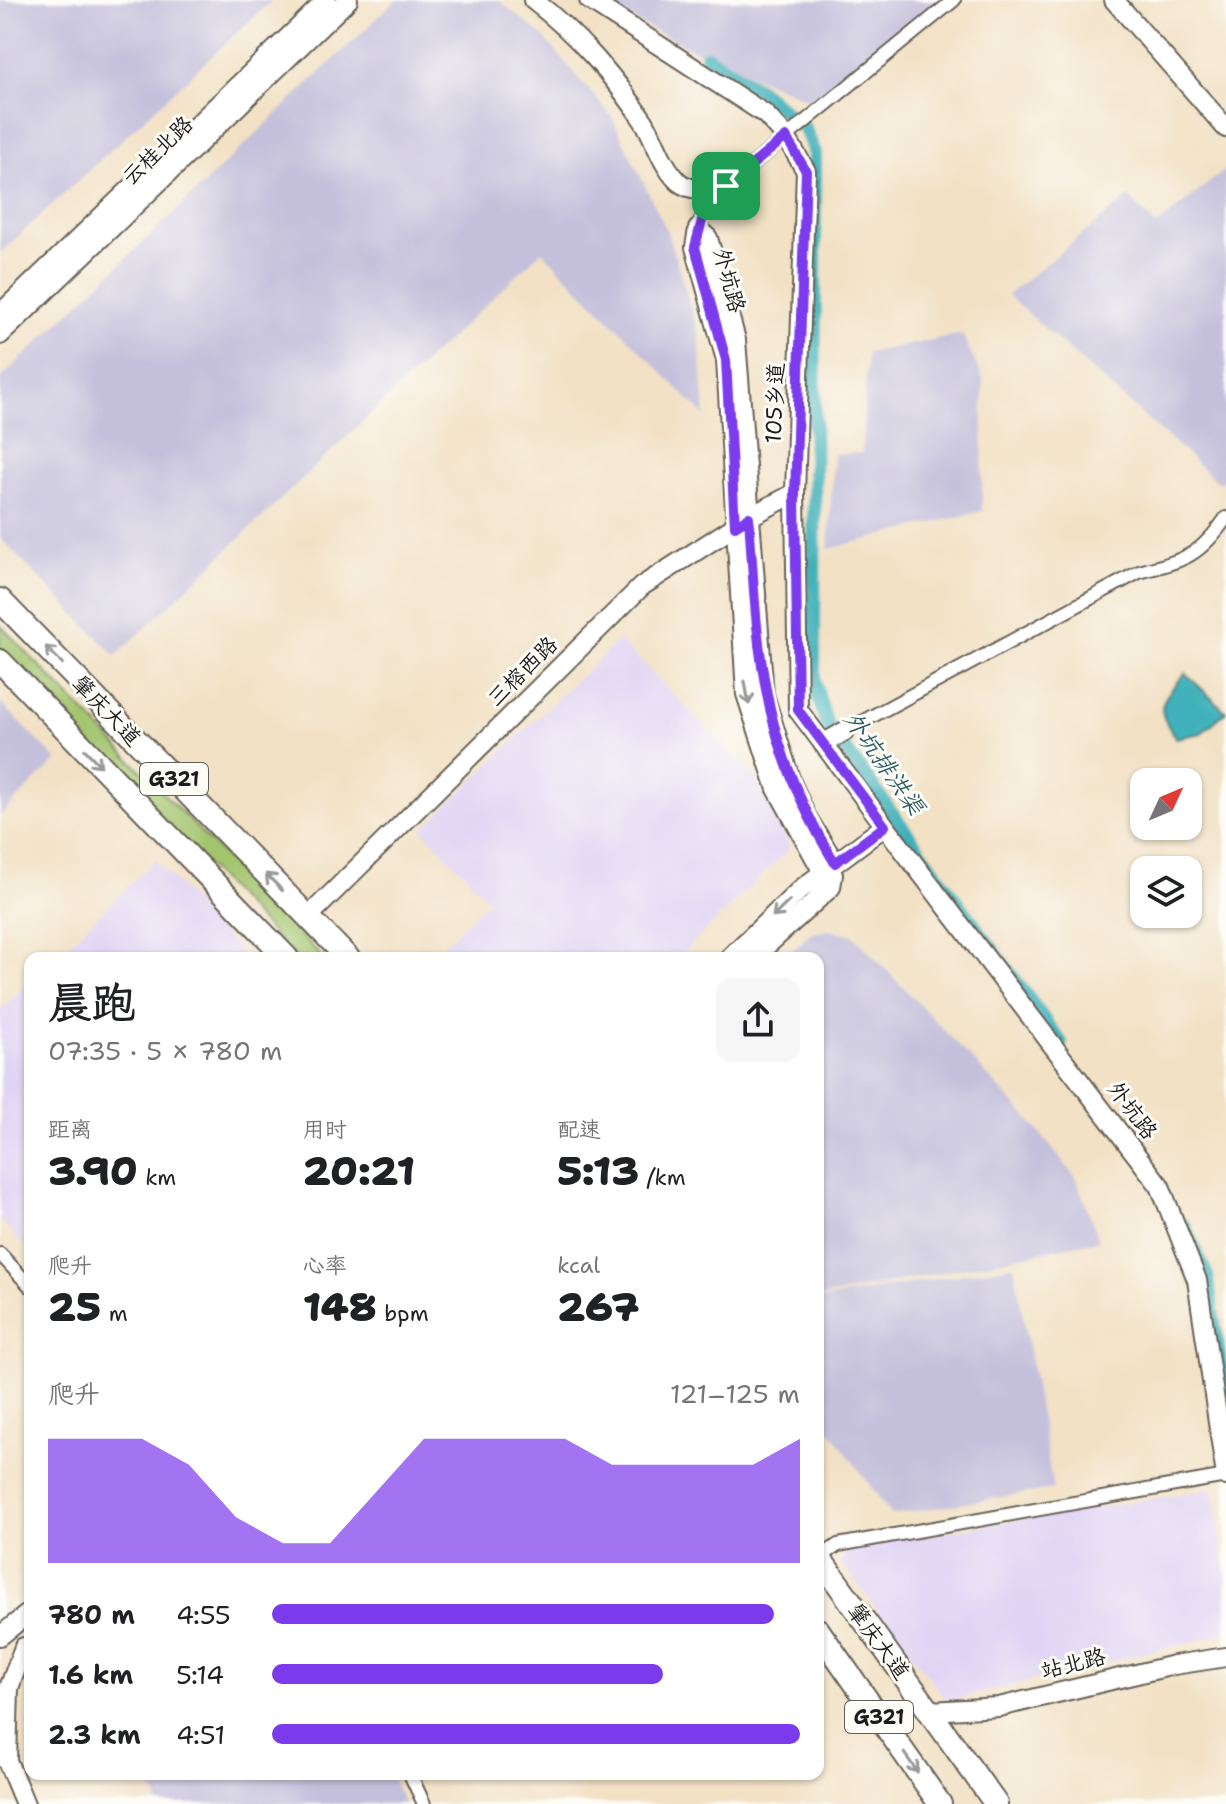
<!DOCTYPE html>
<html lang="zh">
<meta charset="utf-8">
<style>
:root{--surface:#fff;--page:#f6f6f6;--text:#202124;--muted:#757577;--accent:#7c3aed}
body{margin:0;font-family:"Shantell Sans","LXGW WenKai TC",sans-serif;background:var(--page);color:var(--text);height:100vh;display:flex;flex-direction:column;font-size:30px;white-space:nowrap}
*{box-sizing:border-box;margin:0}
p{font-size:26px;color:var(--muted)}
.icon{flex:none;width:44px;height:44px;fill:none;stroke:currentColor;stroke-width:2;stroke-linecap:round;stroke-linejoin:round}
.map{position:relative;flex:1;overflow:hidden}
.panel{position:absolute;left:24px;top:952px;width:800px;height:828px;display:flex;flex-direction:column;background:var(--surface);border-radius:16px;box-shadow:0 2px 6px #0004}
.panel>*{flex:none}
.needle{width:52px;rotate:46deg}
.controls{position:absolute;left:1130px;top:768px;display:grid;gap:16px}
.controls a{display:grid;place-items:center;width:72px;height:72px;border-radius:16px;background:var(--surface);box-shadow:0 2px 6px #0004;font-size:40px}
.pin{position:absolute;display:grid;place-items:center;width:68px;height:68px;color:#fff;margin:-34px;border-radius:16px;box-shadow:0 4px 12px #0006}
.round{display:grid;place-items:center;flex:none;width:84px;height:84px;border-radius:16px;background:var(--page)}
.overview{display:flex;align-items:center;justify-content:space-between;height:136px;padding:0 24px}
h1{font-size:44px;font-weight:800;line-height:60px}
.metrics{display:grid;grid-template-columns:repeat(3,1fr);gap:12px;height:136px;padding:8px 24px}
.metrics div{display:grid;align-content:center}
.metrics b{font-size:40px;font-weight:800}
.metrics small{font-size:22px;font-weight:400}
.metrics p{font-size:22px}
.chart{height:224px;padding:16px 24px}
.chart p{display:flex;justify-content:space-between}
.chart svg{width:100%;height:144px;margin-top:8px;fill:var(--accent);opacity:.7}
ul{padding:0 24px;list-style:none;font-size:26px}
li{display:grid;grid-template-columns:128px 96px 1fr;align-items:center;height:60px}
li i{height:20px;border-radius:10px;background:var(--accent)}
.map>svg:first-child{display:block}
.built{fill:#e0d4f4}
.industrial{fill:#c4c0db}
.green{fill:#a2c46d;stroke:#5f7044;stroke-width:2}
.water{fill:#41b1ba;stroke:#2e666b;stroke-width:2}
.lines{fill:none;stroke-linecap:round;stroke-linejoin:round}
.canal{stroke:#41b1ba;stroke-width:14}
.street-casing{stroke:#676157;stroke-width:16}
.secondary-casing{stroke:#676157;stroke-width:22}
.highway-casing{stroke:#676157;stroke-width:26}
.street{stroke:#fff;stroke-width:12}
.secondary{stroke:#fff;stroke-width:18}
.highway{stroke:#fff;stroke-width:22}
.oneway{stroke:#999}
.route-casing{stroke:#fff;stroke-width:16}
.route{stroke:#7c3aed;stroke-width:10}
.labels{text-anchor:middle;stroke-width:6;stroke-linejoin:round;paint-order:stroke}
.shield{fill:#fdfcf7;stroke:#605f5e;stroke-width:2}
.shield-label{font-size:20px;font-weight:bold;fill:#1c1c1c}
.street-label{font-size:22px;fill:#1c1c1c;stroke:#fdfcf7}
.water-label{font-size:24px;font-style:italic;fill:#2d5f63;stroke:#fdfcf7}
</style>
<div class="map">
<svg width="1226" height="1804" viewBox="0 0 1226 1804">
<rect width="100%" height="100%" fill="#fdfcf7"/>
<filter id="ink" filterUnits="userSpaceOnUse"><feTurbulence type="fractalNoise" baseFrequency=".0125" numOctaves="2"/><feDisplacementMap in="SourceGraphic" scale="16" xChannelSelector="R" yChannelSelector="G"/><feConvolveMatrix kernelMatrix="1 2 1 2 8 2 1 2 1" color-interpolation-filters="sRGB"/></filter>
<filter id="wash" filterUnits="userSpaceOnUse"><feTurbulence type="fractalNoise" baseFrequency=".006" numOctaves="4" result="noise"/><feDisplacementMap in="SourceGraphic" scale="32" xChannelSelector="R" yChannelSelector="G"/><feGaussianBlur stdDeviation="1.8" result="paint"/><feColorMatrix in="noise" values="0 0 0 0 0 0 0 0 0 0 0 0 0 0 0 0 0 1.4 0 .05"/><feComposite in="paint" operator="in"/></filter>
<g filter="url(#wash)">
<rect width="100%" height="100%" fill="#f2e1c5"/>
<path class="built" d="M 619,640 L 754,776 L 790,848 L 677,958 L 431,958 L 489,900 L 422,829 Z
M 155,860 L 246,958 L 54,958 Z
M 30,981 L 30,1252 L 0,1220 L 0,1010 Z
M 1213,1489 L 1226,1575 L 1226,1633 L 947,1701 L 841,1562 L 849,1547 Z"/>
<path class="industrial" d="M 0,0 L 272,0 L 0,253 Z
M 396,0 L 498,0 L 542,35 L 612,117 L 667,231 L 699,334 L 705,416 L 542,251 L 116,656 L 0,538 L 0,379 Z
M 592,0 L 954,0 L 824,106 L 706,56 Z
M 1226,169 L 1226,480 L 1219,483 L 1007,295 L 1129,197 L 1156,226 Z
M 962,334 L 983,379 L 982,511 L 828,549 L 834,454 L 862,453 L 867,353 Z
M 0,702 L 57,760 L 0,816 Z
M 830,930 L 853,935 L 1027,1117 L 1076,1178 L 1099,1240 L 818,1298 L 818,958 L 785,958 L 810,933 Z
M 1014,1265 L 1053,1489 L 891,1515 L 818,1413 L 818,1300 Z
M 146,1774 L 390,1774 L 405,1804 L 159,1804 Z"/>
<path class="green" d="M 0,625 L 323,958 L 296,958 L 0,652 Z"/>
<path class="water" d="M 1185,673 L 1226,712 L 1201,733 L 1176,738 C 1152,705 1162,702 1185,673 Z"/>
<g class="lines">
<path class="canal" d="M 706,56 L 762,92 L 805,129 L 815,154 L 814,681 L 826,723 L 1061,1043
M 1184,1225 L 1207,1276 L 1226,1406"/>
</g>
</g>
<g filter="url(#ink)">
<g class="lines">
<defs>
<path id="street" d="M 698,229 L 705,209 L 726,186 L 954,0
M 845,731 L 1139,572 C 1184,560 1199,557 1226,518
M 0,1254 L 30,1286
M 819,1558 L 838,1545 L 1226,1476
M 410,1774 L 424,1804"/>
<path id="secondary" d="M 533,0 C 576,33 616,78 645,123 C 656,142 662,166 679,182 C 692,193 711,188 726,186
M 589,0 L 765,114 L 786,137 L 806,171 L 795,493 L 798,710 L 885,826 L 801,889 L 729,958
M 1114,0 L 1226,128
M 698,229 L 695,247 L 726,360 L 746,694 L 777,789 L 831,887
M 698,229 L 708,238 L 736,340 L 764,695 L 791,782 L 806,816 L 835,863
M 0,314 L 327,0
M 0,335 L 348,0
M 823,744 L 845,731
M 885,826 L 1160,1186 L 1197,1280 L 1226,1476
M 308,917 L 642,586 L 749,517 L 795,493
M 753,958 L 831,887 L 833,875
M 0,1636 L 30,1612
M 930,1711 L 999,1707 L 1174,1665 L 1226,1657
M 3,1751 L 25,1804
M 7,1762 L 9,1688 L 24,1647"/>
<path id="highway" d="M 0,600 L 348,958
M 0,661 L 287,958
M 818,1556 L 996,1804
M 818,1630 L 940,1804"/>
</defs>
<use href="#street" class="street-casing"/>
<use href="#secondary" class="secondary-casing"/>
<use href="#highway" class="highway-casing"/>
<use href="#street" class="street"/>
<use href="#secondary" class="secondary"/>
<use href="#highway" class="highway"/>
</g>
<defs><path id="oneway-shaft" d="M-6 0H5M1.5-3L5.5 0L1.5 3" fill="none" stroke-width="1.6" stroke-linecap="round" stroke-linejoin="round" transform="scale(2)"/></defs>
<g class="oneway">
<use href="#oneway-shaft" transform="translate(54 655) rotate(-134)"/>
<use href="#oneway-shaft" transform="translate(747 693) rotate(80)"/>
<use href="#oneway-shaft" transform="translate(93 758) rotate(46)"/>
<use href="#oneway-shaft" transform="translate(274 882) rotate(-134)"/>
<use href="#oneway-shaft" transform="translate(781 909) rotate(136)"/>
<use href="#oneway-shaft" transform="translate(911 1763) rotate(55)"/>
</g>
</g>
<g class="lines" filter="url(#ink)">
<defs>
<path id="route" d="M 786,137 L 806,171 L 795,493 L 798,710 L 885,826 L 835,863 C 760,742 758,654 749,517 L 735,526 L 726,360 L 695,247 L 705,209 L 726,186 Z"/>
</defs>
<use href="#route" class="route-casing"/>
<use href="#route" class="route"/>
</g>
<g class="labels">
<g class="shield">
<rect x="140" y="763" width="68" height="32" rx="6"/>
<rect x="845" y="1701" width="68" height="32" rx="6"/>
</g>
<g class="shield-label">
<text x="174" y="786">G321</text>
<text x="879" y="1724">G321</text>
</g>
<g class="street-label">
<text transform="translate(157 150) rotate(-44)" y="8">云桂北路</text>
<text transform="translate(730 280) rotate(75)" y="8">外坑路</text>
<text transform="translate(774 403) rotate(-88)" y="8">105乡道</text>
<text transform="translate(522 671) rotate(-45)" y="8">三榕西路</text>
<text transform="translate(107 710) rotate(46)" y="8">肇庆大道</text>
<text transform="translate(1133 1110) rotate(53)" y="8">外坑路</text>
<text transform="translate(879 1641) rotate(54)" y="8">肇庆大道</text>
<text transform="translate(1073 1663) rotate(-14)" y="8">站北路</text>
</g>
<g class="water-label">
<text transform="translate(884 763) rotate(55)" y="8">外坑排洪渠</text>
</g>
</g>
</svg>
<div class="controls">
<a><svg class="needle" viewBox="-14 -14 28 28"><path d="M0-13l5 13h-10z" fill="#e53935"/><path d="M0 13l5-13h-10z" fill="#757577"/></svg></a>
<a><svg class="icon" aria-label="layers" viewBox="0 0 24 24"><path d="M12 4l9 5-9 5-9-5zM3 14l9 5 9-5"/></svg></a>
</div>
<div class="pin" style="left:726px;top:186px;background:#1e9e55"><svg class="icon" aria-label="arrive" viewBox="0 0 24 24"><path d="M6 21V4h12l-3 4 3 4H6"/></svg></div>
<section class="panel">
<div class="overview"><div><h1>晨跑</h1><p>07:35 · 5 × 780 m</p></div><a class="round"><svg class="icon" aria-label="share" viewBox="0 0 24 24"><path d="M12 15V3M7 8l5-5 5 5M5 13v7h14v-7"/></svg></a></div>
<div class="metrics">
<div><p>距离</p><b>3.90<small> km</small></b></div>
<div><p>用时</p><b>20:21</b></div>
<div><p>配速</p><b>5:13<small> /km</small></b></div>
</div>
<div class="metrics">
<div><p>爬升</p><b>25<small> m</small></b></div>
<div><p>心率</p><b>148<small> bpm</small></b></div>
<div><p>kcal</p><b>267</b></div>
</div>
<div class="chart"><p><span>爬升</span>121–125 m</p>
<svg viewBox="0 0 160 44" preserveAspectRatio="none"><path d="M0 44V6L10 6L20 6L30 14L40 30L50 38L60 38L70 22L80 6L90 6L100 6L110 6L120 14L130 14L140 14L150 14L160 6V44z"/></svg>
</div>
<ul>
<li><b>780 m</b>4:55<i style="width:95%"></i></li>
<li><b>1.6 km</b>5:14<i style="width:74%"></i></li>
<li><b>2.3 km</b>4:51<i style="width:100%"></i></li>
</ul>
</section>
</div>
